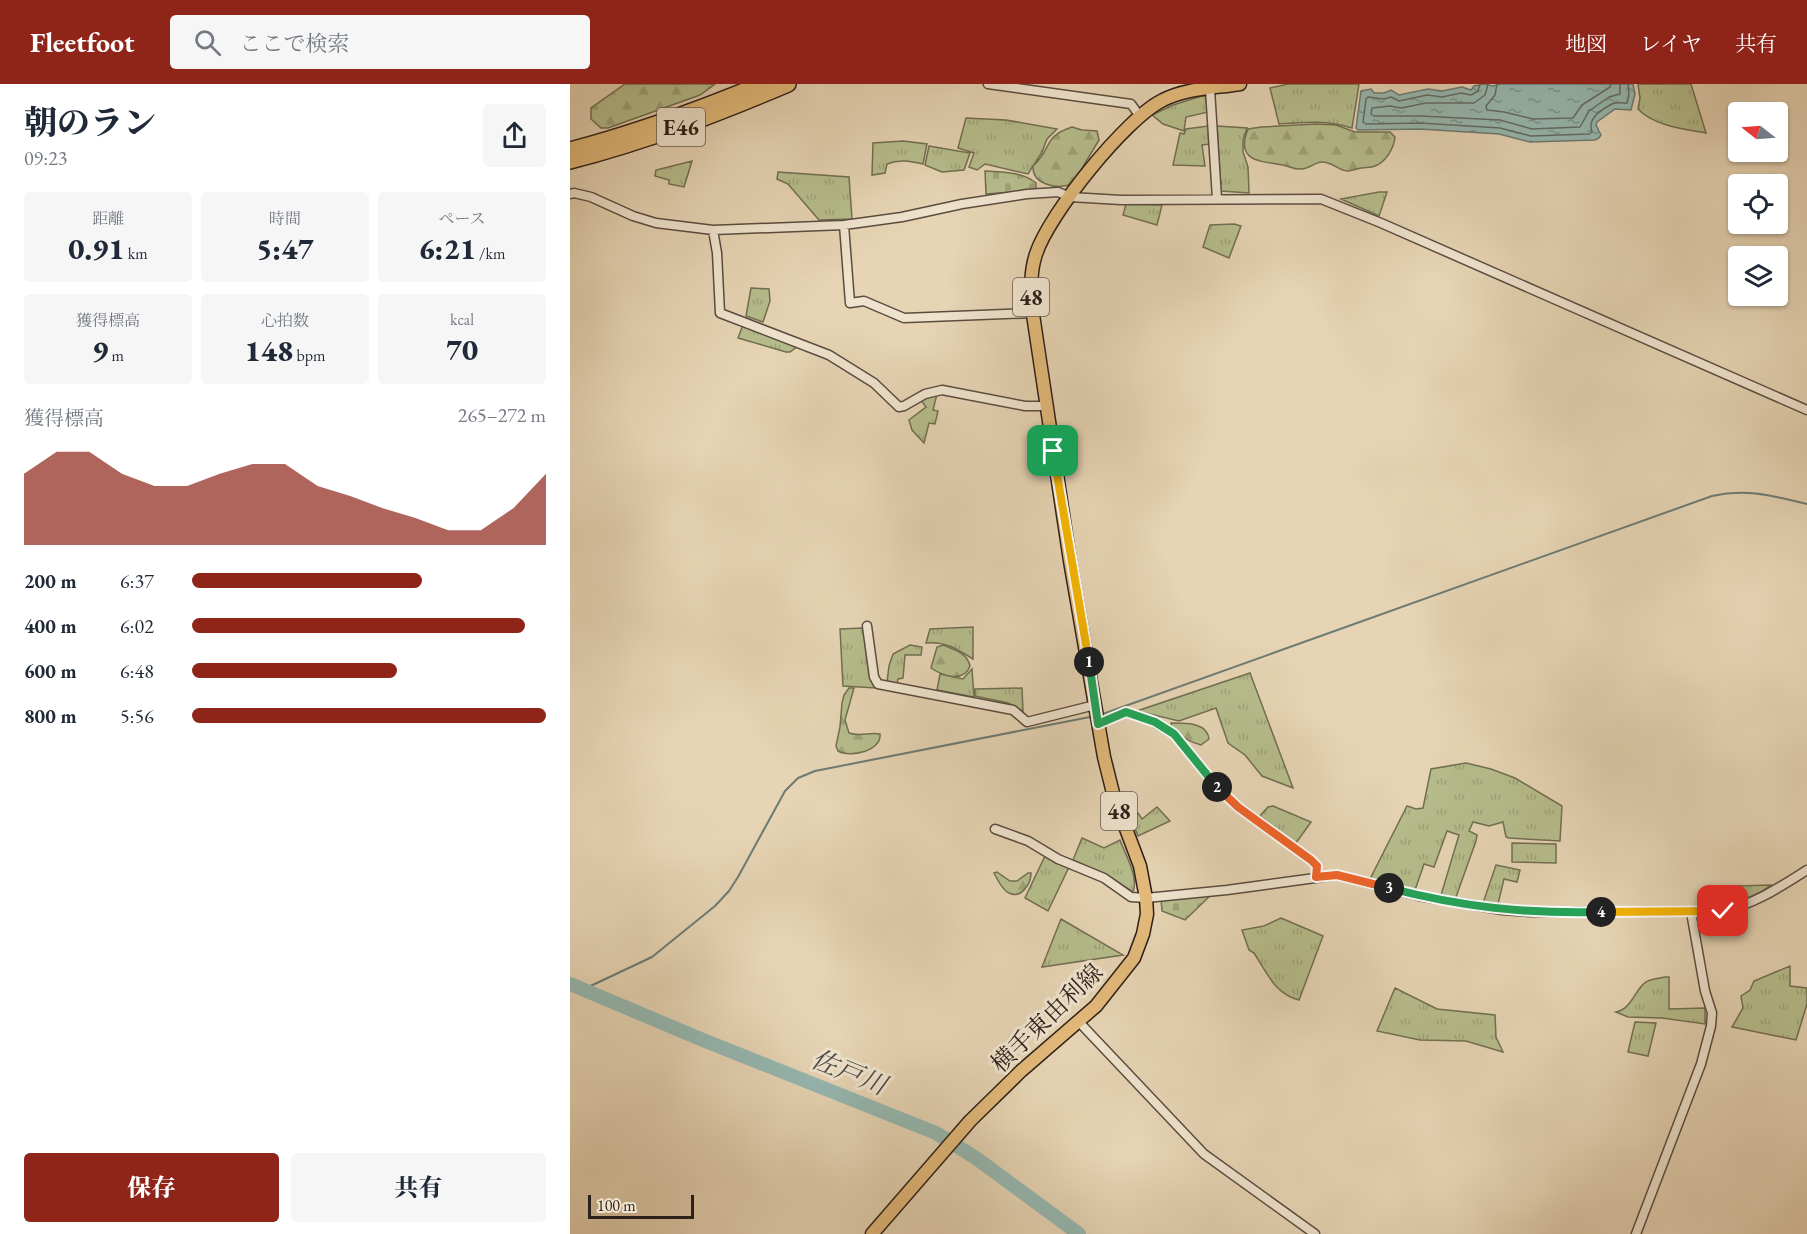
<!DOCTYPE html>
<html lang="ja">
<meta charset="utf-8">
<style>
:root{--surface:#fff;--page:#f6f6f7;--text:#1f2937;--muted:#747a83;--accent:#8f2418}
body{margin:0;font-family:"EB Garamond","Noto Serif JP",serif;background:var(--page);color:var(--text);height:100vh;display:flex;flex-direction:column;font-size:22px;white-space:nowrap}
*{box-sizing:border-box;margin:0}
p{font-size:20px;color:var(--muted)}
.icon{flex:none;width:33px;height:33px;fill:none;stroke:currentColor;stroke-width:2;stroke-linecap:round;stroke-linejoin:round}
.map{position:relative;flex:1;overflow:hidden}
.sheet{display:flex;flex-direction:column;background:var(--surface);width:570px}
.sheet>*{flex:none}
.needle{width:39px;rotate:287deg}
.tools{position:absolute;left:1158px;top:18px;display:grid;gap:12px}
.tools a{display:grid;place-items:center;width:60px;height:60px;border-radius:6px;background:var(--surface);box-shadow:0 2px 4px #0004;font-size:30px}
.scale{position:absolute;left:18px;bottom:15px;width:106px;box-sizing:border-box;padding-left:6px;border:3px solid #2d1f19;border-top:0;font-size:16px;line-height:21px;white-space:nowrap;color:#2d1f19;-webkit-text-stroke:4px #efe3ce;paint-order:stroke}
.pin{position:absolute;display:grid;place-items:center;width:51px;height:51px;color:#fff;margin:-26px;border-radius:12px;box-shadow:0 3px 9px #0006}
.km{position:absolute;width:30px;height:30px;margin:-15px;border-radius:50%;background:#222;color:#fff;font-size:16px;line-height:30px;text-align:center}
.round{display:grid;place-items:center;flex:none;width:63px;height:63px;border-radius:6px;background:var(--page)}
.summary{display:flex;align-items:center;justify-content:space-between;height:102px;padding:0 24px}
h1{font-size:33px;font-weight:800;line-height:45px}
.figures{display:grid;grid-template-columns:repeat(3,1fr);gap:9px;height:102px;padding:6px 24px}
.figures div{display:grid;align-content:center;border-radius:6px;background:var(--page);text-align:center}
.figures b{font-size:30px;font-weight:800}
.figures small{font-size:16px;font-weight:400}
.figures p{font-size:16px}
.chart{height:168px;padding:12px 24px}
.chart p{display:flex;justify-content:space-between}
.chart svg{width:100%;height:108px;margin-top:6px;fill:var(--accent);opacity:.7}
.cta{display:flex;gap:12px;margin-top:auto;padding:12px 24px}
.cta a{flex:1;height:69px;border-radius:6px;background:var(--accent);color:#fff;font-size:24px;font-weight:800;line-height:69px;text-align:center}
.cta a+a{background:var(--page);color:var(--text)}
ul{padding:0 24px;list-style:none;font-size:20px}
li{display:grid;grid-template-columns:96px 72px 1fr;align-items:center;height:45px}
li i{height:15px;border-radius:8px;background:var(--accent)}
header{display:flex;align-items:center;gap:36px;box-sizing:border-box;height:84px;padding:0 30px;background:var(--accent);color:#fff}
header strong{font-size:28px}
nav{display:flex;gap:33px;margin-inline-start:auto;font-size:21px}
.search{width:420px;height:54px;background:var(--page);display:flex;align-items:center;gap:15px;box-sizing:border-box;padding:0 21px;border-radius:6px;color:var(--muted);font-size:22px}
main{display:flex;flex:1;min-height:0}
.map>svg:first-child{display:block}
.grass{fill:url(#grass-tufts);stroke:#726e52;stroke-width:1.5}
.forest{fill:url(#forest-firs);stroke:#726e52;stroke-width:1.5}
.cemetery{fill:url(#cemetery-stones);stroke:#726e52;stroke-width:1.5}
.water{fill:url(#water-ripples);stroke:#6c7b74;stroke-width:1.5}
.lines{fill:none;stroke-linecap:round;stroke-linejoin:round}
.shore{stroke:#626c65;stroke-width:1.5}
.stream{stroke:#6c7b74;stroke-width:2}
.river{stroke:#96b8b1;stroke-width:14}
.street-casing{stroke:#5b4c40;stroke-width:11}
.primary-casing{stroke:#2d1f19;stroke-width:15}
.highway-casing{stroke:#2d1f19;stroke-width:18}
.street{stroke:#efe3ce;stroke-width:8}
.primary{stroke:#e3ba7a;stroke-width:12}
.highway{stroke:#e3ba7a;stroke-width:15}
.split-1-casing{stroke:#fff;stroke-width:12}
.split-2-casing{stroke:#fff;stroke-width:12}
.split-3-casing{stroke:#fff;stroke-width:12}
.split-4-casing{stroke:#fff;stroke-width:12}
.split-5-casing{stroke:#fff;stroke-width:12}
.split-1{stroke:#f5b400;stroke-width:8}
.split-2{stroke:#22a559;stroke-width:8}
.split-3{stroke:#f0652b;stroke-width:8}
.split-4{stroke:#22a559;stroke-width:8}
.split-5{stroke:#f5b400;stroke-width:8}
.labels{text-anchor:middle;stroke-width:6;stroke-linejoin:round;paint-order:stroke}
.shield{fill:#efe3ce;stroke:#675a4f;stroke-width:1.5}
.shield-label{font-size:22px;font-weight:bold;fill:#2d1f19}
.street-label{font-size:24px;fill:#2d1f19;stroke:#efe3ce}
.water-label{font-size:26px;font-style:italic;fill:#4c4d47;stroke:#efe3ce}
</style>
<header>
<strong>Fleetfoot</strong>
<div class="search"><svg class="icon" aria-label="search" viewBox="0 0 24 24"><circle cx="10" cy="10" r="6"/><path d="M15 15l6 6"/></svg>ここで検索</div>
<nav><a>地図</a><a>レイヤ</a><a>共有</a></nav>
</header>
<main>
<section class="sheet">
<div class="summary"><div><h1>朝のラン</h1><p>09:23</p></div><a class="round"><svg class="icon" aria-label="share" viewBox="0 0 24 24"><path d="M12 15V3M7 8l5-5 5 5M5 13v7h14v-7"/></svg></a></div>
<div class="figures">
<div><p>距離</p><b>0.91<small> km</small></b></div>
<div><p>時間</p><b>5:47</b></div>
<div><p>ペース</p><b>6:21<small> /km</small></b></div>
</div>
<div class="figures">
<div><p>獲得標高</p><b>9<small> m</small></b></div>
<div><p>心拍数</p><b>148<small> bpm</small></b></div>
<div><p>kcal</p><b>70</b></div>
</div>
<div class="chart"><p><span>獲得標高</span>265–272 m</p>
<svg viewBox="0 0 160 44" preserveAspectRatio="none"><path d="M0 44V15L10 6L20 6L30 15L40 20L50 20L60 15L70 11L80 11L90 20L100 24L110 29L120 33L130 38L140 38L150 29L160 15V44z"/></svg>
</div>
<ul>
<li><b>200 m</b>6:37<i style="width:65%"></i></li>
<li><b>400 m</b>6:02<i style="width:94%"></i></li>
<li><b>600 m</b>6:48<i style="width:58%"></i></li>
<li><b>800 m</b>5:56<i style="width:100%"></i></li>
</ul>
<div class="cta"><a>保存</a><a>共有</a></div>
</section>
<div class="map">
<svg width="1237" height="1150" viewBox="0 0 1237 1150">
<defs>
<pattern id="grass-tufts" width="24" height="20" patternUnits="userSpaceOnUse" patternTransform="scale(1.5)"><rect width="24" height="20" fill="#b6bd8c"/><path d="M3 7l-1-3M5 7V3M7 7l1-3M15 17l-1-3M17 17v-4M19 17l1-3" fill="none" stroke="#9da278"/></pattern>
<pattern id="forest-firs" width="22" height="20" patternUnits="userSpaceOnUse" patternTransform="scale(1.5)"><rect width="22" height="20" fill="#b6bd8c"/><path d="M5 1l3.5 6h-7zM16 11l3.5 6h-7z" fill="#9da278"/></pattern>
<pattern id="cemetery-stones" width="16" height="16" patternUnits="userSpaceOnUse" patternTransform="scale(1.5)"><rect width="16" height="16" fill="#b6bd8c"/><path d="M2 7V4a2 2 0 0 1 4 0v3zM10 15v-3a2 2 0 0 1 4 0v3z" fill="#9da278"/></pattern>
<pattern id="water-ripples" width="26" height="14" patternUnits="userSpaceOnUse" patternTransform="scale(1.5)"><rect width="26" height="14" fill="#96b8b1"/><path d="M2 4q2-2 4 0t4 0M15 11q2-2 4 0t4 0" fill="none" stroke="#7b958f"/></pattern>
</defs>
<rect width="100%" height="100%" fill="#e6d4b4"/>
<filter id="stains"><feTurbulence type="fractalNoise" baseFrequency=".00333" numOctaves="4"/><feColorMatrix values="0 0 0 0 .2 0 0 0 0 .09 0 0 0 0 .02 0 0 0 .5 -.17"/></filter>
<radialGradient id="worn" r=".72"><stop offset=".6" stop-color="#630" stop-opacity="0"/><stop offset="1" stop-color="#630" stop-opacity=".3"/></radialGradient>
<path class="grass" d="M 718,0 L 789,0 L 782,44 C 758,36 735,38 709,40 L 700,4 Z
M 1068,0 L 1121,0 L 1136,49 C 1114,45 1084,42 1068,25 L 1070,14 Z
M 635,11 L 638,28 L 616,33 L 614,47 L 593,40 L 582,31 L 603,21 Z
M 396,34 L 436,36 L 487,45 L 477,55 L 472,68 L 458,90 L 415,80 L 407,86 L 399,83 L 404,69 L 388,64 Z
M 638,42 L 640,60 L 632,61 L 635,82 L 603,81 L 610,49 L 614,50 L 616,45 Z
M 647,42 L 677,44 L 673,56 L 673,68 L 678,83 L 679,109 L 651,107 Z
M 333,57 L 357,60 L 353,80 C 340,77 329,75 317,80 L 315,89 L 302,91 L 303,59 Z
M 359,62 L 400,69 L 394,86 L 372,88 L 355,81 Z
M 122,77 L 114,103 L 99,100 L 99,96 L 85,92 L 86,86 Z
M 208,88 L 279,93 L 282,135 L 249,136 L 218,100 L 207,95 Z
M 809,108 L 817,108 L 809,132 L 771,115 Z
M 556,120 L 592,121 L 587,141 L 553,131 Z
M 664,140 L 671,142 L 659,174 L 633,163 L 640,141 Z
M 181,204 L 199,205 L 200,217 L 193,238 L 176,232 Z
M 173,241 L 228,262 L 220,268 L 216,268 L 168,254 Z
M 367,310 L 363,326 L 368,327 L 365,340 L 359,339 L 354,359 L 342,346 L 339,336 L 356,323 L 350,315 Z
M 403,543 L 403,575 C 387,565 375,557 356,559 L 360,545 Z
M 293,544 L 306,604 L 273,602 L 270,545 Z
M 340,561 L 352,563 L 351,571 L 335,571 L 333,594 L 328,595 L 327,600 L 317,598 L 319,582 L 323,570 Z
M 402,585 L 404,613 L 367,606 L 370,590 L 393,595 Z
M 680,589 L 723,704 L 692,692 L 675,671 L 658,659 L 646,624 L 609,637 L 567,627 Z
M 452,604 L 453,627 L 438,619 L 405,612 L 405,605 Z
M 896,679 L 921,685 L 945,694 L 992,722 L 990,757 L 939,754 L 936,753 L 933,738 L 919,742 L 903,738 L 899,747 L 907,751 L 906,757 L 886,813 L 871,811 L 889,751 L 877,747 L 864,783 L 854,780 L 845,806 L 800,795 L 837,722 L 846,725 L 853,724 L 861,685 Z
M 703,722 L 741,738 L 726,759 L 690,732 L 698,723 Z
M 587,723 L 600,737 L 568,752 L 561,734 L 568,729 L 572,735 Z
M 512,754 L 534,764 L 550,756 C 555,770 569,793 563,808 L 537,791 L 503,776 Z
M 942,759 L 986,760 L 986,779 L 942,778 Z
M 475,772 L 499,783 L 478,827 L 455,814 Z
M 926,781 L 950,786 L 947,798 L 934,795 L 928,820 L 913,819 Z
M 1201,801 C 1190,810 1178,816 1163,817 L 1166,802 Z
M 711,834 L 753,852 L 729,916 C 705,910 697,889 684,869 L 679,866 L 672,846 L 694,842 Z
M 491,835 L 553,871 L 472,883 Z
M 1220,882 L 1220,902 L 1237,904 L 1237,920 L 1226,956 L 1162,943 L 1173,924 L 1171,912 L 1180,906 L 1184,897 Z
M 1095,893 L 1099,893 L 1099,925 L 1135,924 L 1135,940 L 1092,934 L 1058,933 L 1046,928 C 1062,925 1065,905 1076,898 C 1080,895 1090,894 1095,893 Z
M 825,904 L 867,925 L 925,931 L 926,953 L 933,968 L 896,957 L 850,956 L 807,947 Z
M 1065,938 L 1086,939 L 1078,972 L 1058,968 Z"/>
<path class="forest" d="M 55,0 L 145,0 L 130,11 L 38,44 L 31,44 L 21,35 L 21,24 Z
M 746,40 L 766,41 L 785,48 L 820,48 L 825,53 C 824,64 816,78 805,82 C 801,84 795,83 791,84 C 786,85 782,87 777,87 C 768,86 763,78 752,78 C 745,78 739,85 731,85 C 725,86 719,82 713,81 C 690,77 665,78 678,45 L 691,43 Z
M 502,43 L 512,46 L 527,47 L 529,56 L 508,91 L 499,101 C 485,105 462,100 463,82 C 483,64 472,53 502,43 Z
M 373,561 C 385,566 397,569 400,582 C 394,599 373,592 361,584 L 367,563 Z
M 279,604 L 284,604 L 275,636 L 279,649 C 290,653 299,648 310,650 C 312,667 280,674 268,667 L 266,662 L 270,643 L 272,619 L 274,611 Z
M 601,639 C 615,639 637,638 639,655 L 631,661 C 619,658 610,652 601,644 Z
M 427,788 L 440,797 L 447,797 L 458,789 L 461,789 C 461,800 451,815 439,809 C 434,807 427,795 424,789 Z"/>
<path class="cemetery" d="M 415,87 C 432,88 453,88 466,99 L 466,106 L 416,110 Z
M 642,810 L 615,836 L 592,827 L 591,815 Z"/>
<path class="water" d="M 914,0 L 923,2 L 930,0 L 1063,0 L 1065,10 L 1061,26 L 1045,25 L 1027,38 L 1026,41 L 1031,51 L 1029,54 L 1025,56 L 960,58 L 929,50 L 850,45 L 788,46 L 786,44 L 791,7 L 801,5 L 804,9 L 814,9 L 821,6 L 829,11 L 858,5 L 872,7 L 892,3 L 901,6 L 904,2 Z"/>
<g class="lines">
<path class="shore" d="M 910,0 L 908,7 L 901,11 L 891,9 L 872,13 L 857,11 L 829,17 L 821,13 L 814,15 L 798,13 L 796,15 L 793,38 L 796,40 L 850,39 L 930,44 L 961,52 L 1019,50 L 1022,48 C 1017,34 1031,26 1042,20 C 1047,18 1053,19 1057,19 L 1059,10 L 1058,0
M 918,0 L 915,11 L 904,19 L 856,19 L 831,24 L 820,22 L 802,24 L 801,30 L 804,32 L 850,32 L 930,36 L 962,45 L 1010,43 L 1019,27 L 1039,13 L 1050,10 L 1050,0
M 927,0 L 925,11 L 916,22 L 917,26 L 934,28 L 963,35 L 1003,34 L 1012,21 L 1040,3 L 1041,0"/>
<path class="stream" d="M 530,631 L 1142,412 C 1177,404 1203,412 1237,420
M 12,906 L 82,873 L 145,822 L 159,807 L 168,793 L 215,707 L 228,694 L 245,687 L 520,633"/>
<path class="river" d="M 0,900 L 133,956 L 366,1049 L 406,1074 L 509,1150"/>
<defs>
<path id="street" d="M 418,0 L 561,20 L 569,31
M 640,5 L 647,115
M 0,110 L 4,109 L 21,113 L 63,132 L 86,139 L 143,146 L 274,141 L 332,133 L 392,120 L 457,110 L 488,108 L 500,113 L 551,116 L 751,115 L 811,139 L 1237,326
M 274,141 L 280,219 L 294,217 L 334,234 L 462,229
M 143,146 L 147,169 L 150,229 L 259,271 L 304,299 L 329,323 L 334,322 L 355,310 L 372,306 L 455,322 L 476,322
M 297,542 L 304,593 L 308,600 L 443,626 L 457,638 L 525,621
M 528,640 L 556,628 L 584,638 L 604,650 L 645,701 L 668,723 L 741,776 L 747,782 L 746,793
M 425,745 L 458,757 L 488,775 L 534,794 L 561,813 L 576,814 L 657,806 L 767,791 L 849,812 L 932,826 L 960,828 L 1153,827 C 1185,820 1210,803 1237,786
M 509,938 L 634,1070 L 745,1150
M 1066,1150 L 1131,980 L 1141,942 L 1142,929 L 1135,907 L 1121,828"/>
<path id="primary" d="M 302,1150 L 400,1037 L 451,987 L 526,922 L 564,874 L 573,850 L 577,830 L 576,814 L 570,782 L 544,713 L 534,673 L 500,477 L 462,224 C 461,205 460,188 466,170 C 479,130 556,34 593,16 C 616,4 645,4 670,0"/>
<path id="highway" d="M 0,66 C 65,49 128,26 191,0
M 0,77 C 75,58 147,30 218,0"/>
</defs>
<use href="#street" class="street-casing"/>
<use href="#primary" class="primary-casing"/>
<use href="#highway" class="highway-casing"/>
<use href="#street" class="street"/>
<use href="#primary" class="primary"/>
<use href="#highway" class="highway"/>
</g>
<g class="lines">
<defs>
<path id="split-1" d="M 483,367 L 519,578"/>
<path id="split-2" d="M 519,578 L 528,640 L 556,628 L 585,638 L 604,650 L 647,703"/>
<path id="split-3" d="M 647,703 L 668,723 L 741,776 L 747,782 L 746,793 L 767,791 L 819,804"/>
<path id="split-4" d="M 819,804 C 892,823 956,830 1031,828"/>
<path id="split-5" d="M 1031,828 L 1153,827"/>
</defs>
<use href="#split-1" class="split-1-casing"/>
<use href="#split-2" class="split-2-casing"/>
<use href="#split-3" class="split-3-casing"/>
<use href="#split-4" class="split-4-casing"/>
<use href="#split-5" class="split-5-casing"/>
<use href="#split-1" class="split-1"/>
<use href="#split-2" class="split-2"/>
<use href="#split-3" class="split-3"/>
<use href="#split-4" class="split-4"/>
<use href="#split-5" class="split-5"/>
</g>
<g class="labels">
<g class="shield">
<rect x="87" y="24" width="48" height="38" rx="4.5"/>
<rect x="443" y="194" width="36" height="38" rx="4.5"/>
<rect x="531" y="708" width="36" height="38" rx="4.5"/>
</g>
<g class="shield-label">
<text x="111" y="51">E46</text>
<text x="461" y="221">48</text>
<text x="549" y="735">48</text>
</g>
<g class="street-label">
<text transform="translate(477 934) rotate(-44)" y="8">横手東由利線</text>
</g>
<g class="water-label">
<text transform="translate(279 988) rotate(22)" y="9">佐戸川</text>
</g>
</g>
<rect width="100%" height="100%" filter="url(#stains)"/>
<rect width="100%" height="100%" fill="url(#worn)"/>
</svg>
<div class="tools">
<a><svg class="needle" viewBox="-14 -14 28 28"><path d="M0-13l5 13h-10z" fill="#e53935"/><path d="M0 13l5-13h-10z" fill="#747a83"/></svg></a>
<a><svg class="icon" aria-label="locate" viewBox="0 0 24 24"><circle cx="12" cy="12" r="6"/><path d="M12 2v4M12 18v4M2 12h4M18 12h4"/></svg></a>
<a><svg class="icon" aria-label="layers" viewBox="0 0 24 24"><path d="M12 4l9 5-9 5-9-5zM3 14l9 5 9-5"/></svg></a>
</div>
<div class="scale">100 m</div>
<div class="pin" style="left:483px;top:367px;background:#1e9e55"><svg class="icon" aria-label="arrive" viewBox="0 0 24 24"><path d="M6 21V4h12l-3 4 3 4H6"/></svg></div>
<div class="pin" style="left:1153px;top:827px;background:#d93025"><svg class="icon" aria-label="check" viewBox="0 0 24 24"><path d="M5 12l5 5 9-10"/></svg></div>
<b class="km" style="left:519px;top:578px">1</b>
<b class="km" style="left:647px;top:703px">2</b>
<b class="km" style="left:819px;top:804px">3</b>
<b class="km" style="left:1031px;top:828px">4</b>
</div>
</main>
